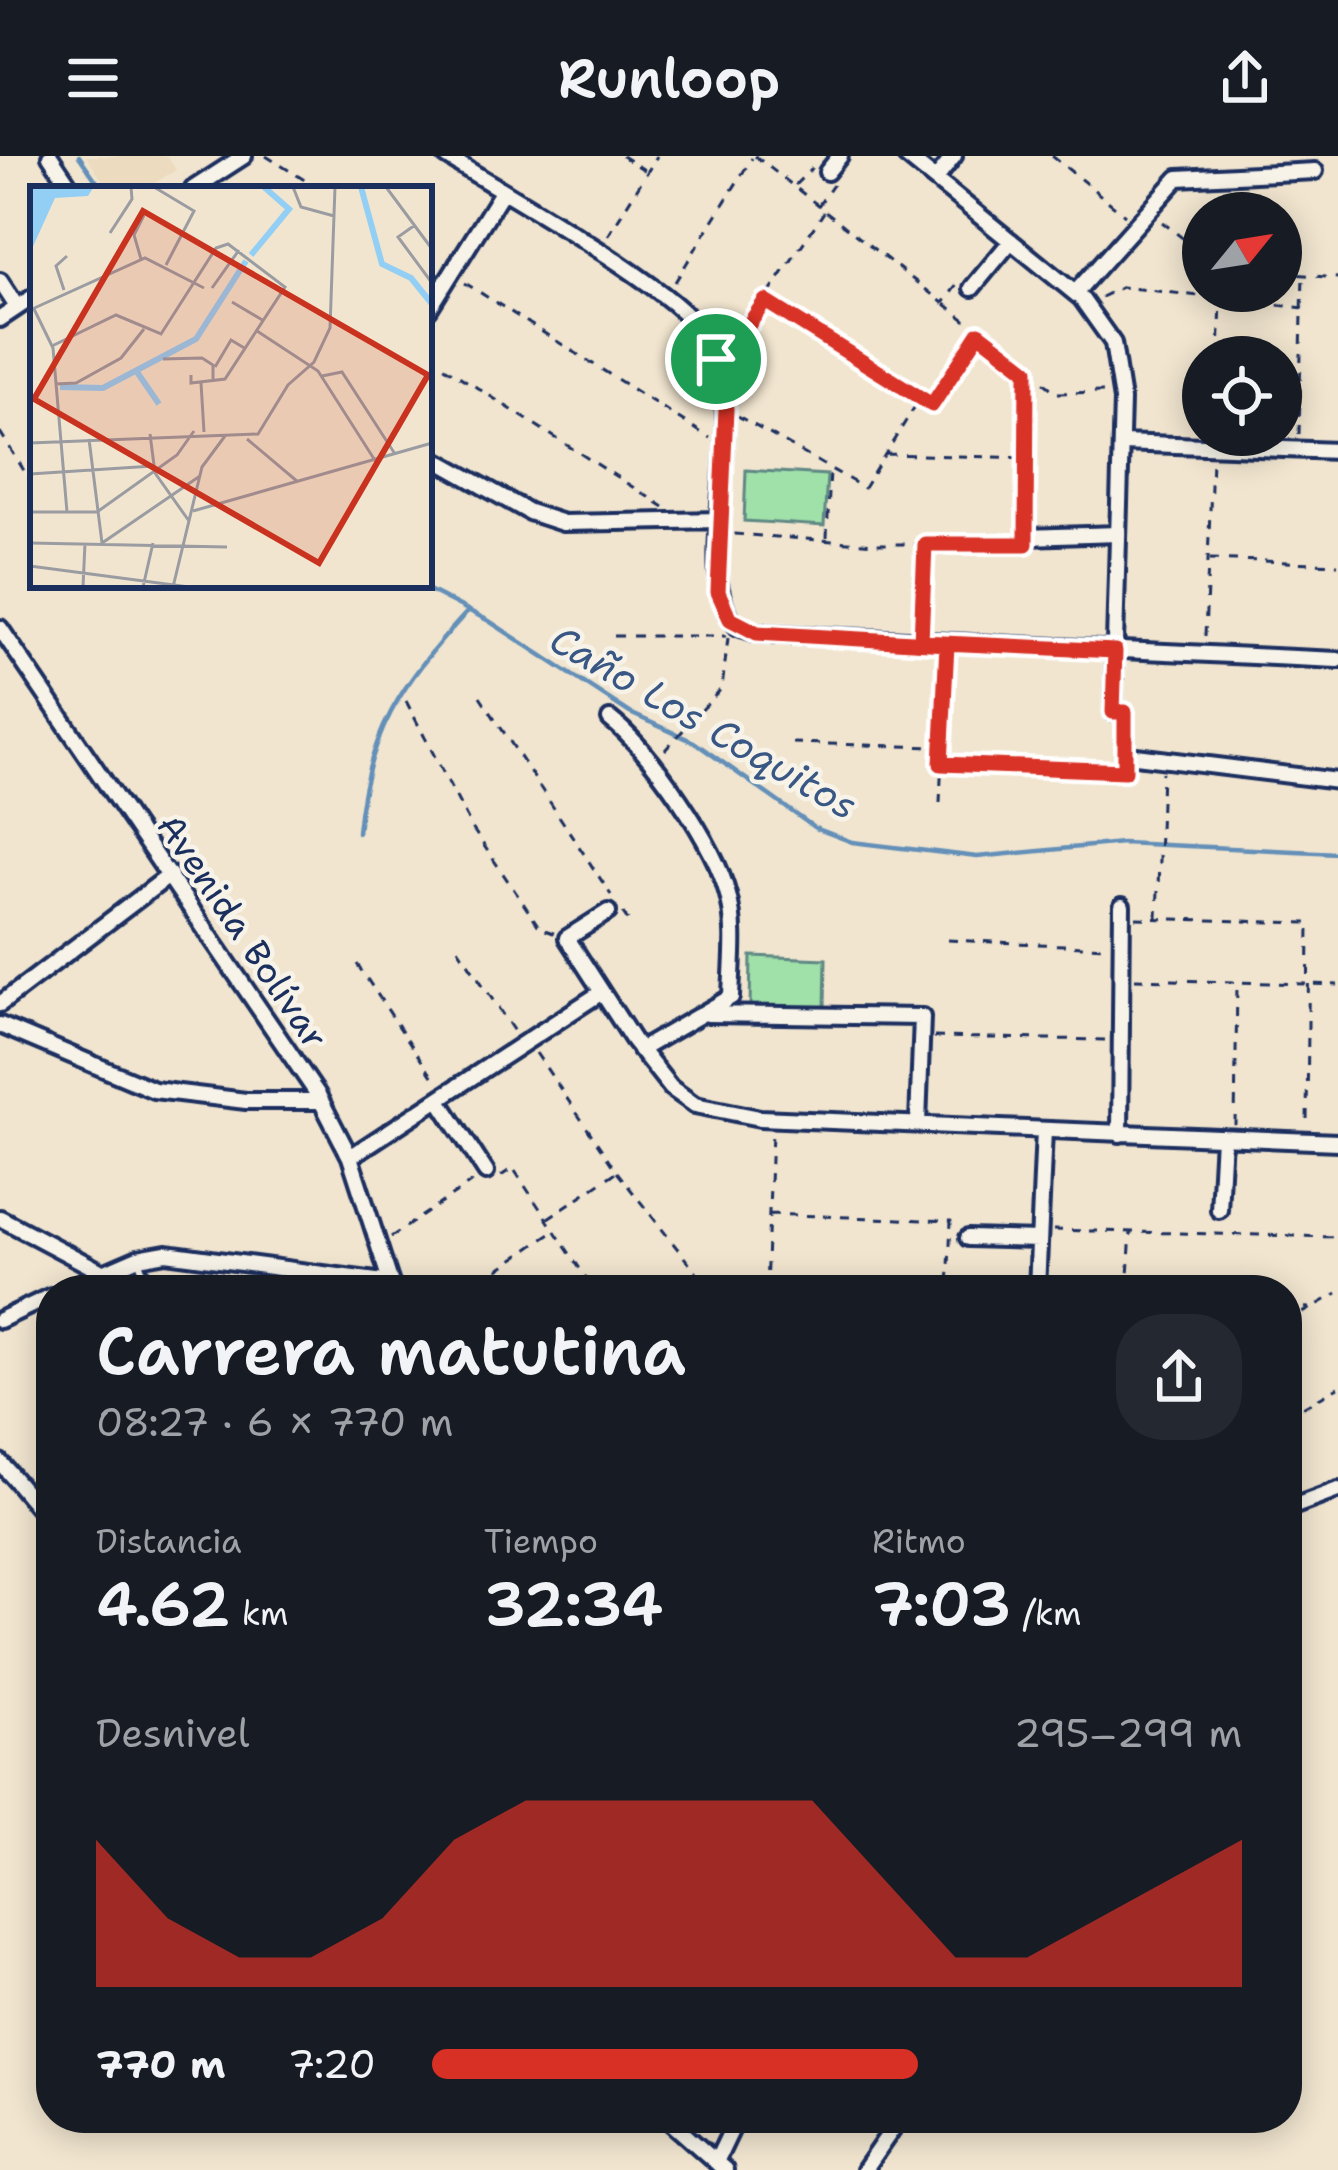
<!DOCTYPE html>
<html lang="es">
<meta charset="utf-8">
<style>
:root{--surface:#171b24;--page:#242831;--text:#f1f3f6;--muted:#9ea1a6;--accent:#d93025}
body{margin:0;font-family:"Shantell Sans",sans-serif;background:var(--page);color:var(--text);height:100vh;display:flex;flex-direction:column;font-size:45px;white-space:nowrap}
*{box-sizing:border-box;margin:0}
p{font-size:39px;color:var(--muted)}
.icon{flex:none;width:66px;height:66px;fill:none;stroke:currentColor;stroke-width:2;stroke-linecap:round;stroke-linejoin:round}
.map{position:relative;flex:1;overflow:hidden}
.sheet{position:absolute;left:36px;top:1119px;width:1266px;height:858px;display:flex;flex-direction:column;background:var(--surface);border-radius:48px;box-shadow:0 6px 30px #0003}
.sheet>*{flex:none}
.needle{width:78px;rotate:60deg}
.tools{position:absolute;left:1182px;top:36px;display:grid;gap:24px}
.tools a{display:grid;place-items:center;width:120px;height:120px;border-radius:50%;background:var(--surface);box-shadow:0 6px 30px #0003;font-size:60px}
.pin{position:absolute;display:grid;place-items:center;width:102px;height:102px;color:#fff;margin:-51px;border:6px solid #fff;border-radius:50%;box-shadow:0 3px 12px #0007}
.round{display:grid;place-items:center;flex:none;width:126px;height:126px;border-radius:48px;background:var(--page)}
.head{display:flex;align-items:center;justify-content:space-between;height:204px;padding:0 60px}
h1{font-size:66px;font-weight:600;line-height:90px}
.metrics{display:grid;grid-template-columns:repeat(3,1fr);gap:18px;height:204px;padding:12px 60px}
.metrics div{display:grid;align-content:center}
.metrics b{font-size:60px;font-weight:600}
.metrics small{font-size:33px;font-weight:400}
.metrics p{font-size:33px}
.chart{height:336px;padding:24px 60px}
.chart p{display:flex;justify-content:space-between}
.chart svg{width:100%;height:216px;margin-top:12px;fill:var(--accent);opacity:.7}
ul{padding:0 60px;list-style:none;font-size:39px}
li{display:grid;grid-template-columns:192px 144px 1fr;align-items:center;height:90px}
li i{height:30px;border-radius:15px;background:var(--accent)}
header{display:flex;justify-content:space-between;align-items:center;height:156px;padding:0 60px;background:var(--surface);font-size:54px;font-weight:600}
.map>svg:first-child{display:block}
.built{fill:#ecdbbe}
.green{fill:#a0e0a9;stroke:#5e8884;stroke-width:3}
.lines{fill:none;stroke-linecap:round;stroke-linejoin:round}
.stream{stroke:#638fb8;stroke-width:4.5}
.lane-casing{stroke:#1b2f5e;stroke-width:15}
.street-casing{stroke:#1b2f5e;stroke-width:22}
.path{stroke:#1b2f5e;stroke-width:3;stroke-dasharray:9 9;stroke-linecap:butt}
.lane{stroke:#f7f3e8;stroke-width:6}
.street{stroke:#f7f3e8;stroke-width:14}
.route-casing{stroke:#fff;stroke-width:24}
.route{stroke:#d93025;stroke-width:15}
.labels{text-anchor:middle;stroke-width:9;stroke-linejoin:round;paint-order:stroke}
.street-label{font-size:36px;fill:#1b2f5e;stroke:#f7f3e8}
.water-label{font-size:39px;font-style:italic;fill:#395784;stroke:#f7f3e8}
.inset-river{fill:none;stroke:#93cff4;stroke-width:6}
.inset-road{fill:none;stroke:#9b9ca2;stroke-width:3}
.view{fill:#c8321e;fill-opacity:0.15;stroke:#c8321e;stroke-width:6}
.inset-edge{fill:none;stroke:#1b2f5e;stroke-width:6}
</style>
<header><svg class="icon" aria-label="menu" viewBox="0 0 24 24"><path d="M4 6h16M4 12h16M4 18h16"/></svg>Runloop<svg class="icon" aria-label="share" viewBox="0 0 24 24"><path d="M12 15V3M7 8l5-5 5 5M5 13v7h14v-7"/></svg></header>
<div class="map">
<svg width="1338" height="2014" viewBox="0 0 1338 2014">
<rect width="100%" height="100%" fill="#f1e5cf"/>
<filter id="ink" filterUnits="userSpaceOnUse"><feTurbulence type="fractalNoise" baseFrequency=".00833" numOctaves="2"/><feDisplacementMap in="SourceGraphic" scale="24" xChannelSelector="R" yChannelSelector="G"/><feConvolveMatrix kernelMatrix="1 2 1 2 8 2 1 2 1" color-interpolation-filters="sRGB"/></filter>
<g filter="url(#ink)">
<path class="built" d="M 86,0 L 167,0 L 176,14 L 145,33 L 108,33 Z"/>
<path class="green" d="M 746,314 L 827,319 L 824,370 L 744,365 Z
M 751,800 L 826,803 L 825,852 L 750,850 Z"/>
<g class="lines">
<path class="stream" d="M 79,0 L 102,33
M 419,429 L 489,465 L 630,557 L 694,586 L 815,672 L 852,686 L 977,701 L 1122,687 L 1338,697
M 358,676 C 367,577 401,528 467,456"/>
<defs>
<path id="lane" d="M 139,1106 L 150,1134"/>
<path id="street" d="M 50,0 L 72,33
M 446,0 C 505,38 668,127 703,177 C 759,258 684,416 738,471 L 757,477 L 1338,504
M 906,0 L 1081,142 L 1113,187 L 1122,244 L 1113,556
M 827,16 L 840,0
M 936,23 L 954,0
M 193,33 L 244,0
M 0,125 L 17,151
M 972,132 L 1011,85
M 1075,137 L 1178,22 L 1315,15
M 429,153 L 502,36
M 0,163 L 33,141
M 1121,287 L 1338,295
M 429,300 L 529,356 L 563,367 L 721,364
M 1026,381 L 1118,378
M 0,472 L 318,939 L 350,1001 L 393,1134
M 610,563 C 651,595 715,688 728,739 C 737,772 732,808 731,841 L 640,894
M 1136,600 L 1338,625
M 608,756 L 567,782 L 633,884 L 671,932 L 695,949 L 760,962 L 1338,986
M 0,848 L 170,719
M 708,858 L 922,861 L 918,967
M 0,869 L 154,934 L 246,945 L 321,945
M 439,944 L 486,1016
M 1120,978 L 1122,750
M 350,1001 L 602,836
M 1219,1054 L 1223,981
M 0,1062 L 102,1116
M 968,1082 L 1039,1084
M 64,1134 L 138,1102 L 166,1097 L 391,1127
M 1037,1134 L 1044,974
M 0,1164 L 51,1140
M 0,1306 L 51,1367
M 1287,1353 L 1338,1334
M 666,1962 L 725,2014
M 716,2006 L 737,1962
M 864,2014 L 900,1962"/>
</defs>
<use href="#lane" class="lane-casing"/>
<use href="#street" class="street-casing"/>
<path class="path" d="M 266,0 L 319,33
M 622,0 L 646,15
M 755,0 L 943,147 L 957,129
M 1052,0 L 1125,59
M 795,29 L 812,12
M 818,50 L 833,29
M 1162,66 L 1203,98
M 608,80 L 657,0
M 1281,117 L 1338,122
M 675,126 L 752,2
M 465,127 L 710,282
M 1101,141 L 1122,131 L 1304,152
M 765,145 L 932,249 L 979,177
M 945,148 L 1057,237 L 1108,236
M 729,197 L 824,56
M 429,201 L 664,351
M 1219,201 L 1221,144
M 738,260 L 864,332 L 919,244
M 0,276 L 33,329
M 1299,278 L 1303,118
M 886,298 L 1026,302
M 1026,368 L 1027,214
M 734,378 L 877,388 L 1013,388
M 827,382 L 830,314
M 1210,403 L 1338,408
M 922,470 L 925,390
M 614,480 L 726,480
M 1205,480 L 1212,304
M 480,540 L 611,739
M 406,545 L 472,672 L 540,772 L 556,778
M 792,587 L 940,591
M 1125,591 L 1125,565
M 665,594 L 722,532 L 728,482
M 941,608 L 1125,613
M 940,647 L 946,501
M 623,757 L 632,770
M 1136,762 L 1309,767 L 1307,968
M 1157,762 L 1162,616
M 948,784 L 1108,791
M 458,792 L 515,877
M 357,808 L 436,926
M 1135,823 L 1338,829
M 934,881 L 1105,884
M 536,897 L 617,1016 L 710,1134
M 1235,969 L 1237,828
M 501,1020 L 513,1012 L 594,1134
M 769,1058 L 951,1065 L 948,1134
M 548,1062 L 615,1017
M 1053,1074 L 1338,1081
M 391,1081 L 472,1026
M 468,1134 L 553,1076
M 766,1134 L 772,976
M 1127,1134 L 1131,1076
M 1287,1151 L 1310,1152
M 1287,1166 L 1338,1137
M 1287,1260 L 1338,1231"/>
<use href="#lane" class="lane"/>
<use href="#street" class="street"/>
</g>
</g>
<g class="lines" filter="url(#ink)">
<defs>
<path id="route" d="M 716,203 L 726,253 L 718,436 L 730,463 L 757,477 L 947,488 L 941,608 L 1125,615 L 1125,556 L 1113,556 L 1115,495 L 921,486 L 925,388 L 1026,388 L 1027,214 L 979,177 L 932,249 L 765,145 L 730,196 L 716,203"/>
</defs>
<use href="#route" class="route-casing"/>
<use href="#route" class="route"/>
</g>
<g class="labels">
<g class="street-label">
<text transform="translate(243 775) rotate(56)" y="13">Avenida Bolívar</text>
</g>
<g class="water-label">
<text transform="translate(704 566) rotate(30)" y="14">Caño Los Coquitos</text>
</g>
</g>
<g transform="translate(30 30)">
<rect width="402" height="402" fill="#f1e5cf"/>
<path d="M 0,1 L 63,2 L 58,10 L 25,12 L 0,67 Z" fill="#93cff4"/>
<path class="inset-river" d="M 331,1 L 352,78 L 381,92 L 402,118M 221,69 L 259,23 L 234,1M 107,186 L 129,218M 30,201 L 73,202 L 166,153 L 216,75"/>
<path class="inset-road" d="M 124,1 L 164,25 L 136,79M 263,1 L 271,21 L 304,30M 356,1 L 402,63M 385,39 L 368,51 L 402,97M 80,47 L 102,13 L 101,1M 111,73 L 104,49 L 114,29M 182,102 L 209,64M 34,104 L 26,80 L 37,70M 202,116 L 234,135M 4,123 L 23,162 L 37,326M 0,124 L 115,72 L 174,102M 227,145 L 288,185 L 346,276M 22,160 L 86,129 L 131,148 L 186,62 L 198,58 L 255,101 L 195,193 L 161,197 L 161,189M 133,173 L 172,172 L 183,179 L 183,196M 185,181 L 201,154 L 216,163M 292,190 L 312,186 L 365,268M 171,197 L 174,246M 25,198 L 46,197 L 91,172 L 114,143M 120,248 L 125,287 L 159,335M 59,253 L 72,357 L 170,290M 217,253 L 268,296M 0,257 L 228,248 L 258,199 L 284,176 L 300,142 L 305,1M 0,288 L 123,280M 163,325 L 402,257M 0,326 L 67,326 L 147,269 L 164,245M 0,344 L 0,258M 0,357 L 197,361M 0,380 L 159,401M 53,401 L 55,357M 113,401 L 123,357M 143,401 L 172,281 L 195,250"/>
<path class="view" d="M 113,25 L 398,189 L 289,377 L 4,213 Z"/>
<rect width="402" height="402" class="inset-edge"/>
</g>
</svg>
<div class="tools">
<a><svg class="needle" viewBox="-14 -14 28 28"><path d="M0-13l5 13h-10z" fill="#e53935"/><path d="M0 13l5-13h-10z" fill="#9ea1a6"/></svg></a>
<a><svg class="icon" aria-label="locate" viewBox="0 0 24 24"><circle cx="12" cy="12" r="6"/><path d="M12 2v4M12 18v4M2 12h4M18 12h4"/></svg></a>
</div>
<div class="pin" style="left:716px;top:203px;background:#1e9e55"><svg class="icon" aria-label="arrive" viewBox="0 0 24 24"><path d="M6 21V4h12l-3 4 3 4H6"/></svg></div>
<section class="sheet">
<div class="head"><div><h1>Carrera matutina</h1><p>08:27 · 6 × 770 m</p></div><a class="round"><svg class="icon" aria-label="share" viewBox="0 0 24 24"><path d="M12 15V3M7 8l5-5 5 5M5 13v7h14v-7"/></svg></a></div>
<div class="metrics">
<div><p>Distancia</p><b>4.62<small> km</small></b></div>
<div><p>Tiempo</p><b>32:34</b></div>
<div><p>Ritmo</p><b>7:03<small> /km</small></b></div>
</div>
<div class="chart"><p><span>Desnivel</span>295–299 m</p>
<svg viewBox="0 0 160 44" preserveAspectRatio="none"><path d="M0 44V14L10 30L20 38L30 38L40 30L50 14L60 6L70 6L80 6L90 6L100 6L110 22L120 38L130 38L140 30L150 22L160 14V44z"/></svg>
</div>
<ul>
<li><b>770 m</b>7:20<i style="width:60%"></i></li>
</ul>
</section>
</div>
